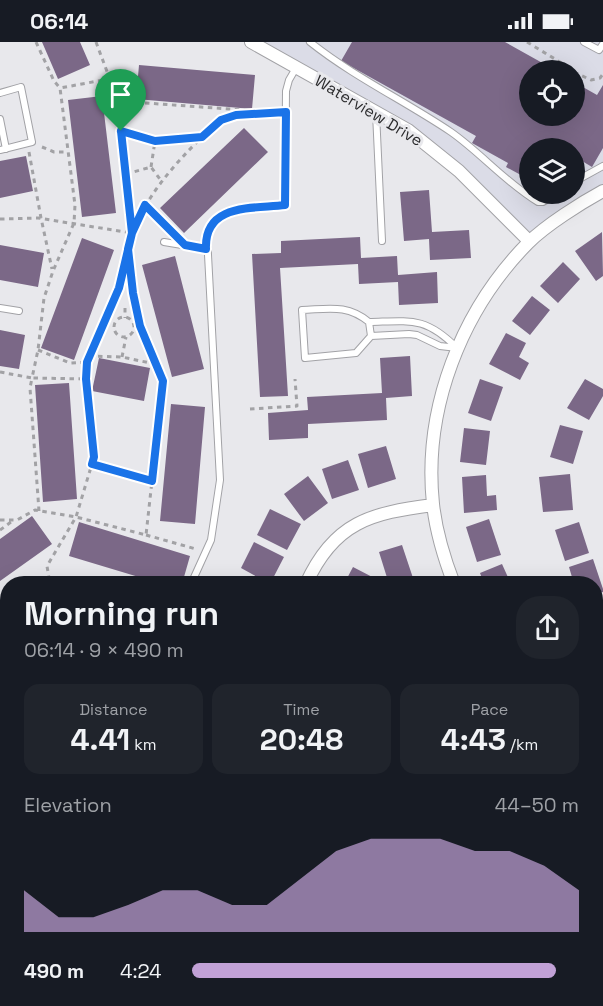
<!DOCTYPE html>
<meta charset="utf-8">
<style>
:root{--surface:#171b24;--page:#20242c;--text:#f1f3f6;--muted:#9ea1a6;--accent:#c1a1d6}
body{margin:0;font-family:"Space Grotesk",sans-serif;background:var(--page);color:var(--text);height:100vh;display:flex;flex-direction:column;font-size:22px;white-space:nowrap}
*{box-sizing:border-box;margin:0}
p{font-size:20px;color:var(--muted)}
.icon{flex:none;width:33px;height:33px;fill:none;stroke:currentColor;stroke-width:2;stroke-linecap:round;stroke-linejoin:round}
.map{position:relative;flex:1;overflow:hidden}
.drawer{position:absolute;left:0px;top:534px;width:603px;height:430px;display:flex;flex-direction:column;background:var(--surface);border-radius:24px 24px 0 0;box-shadow:0 6px 24px #0002}
.drawer>*{flex:none}
.tools{position:absolute;left:519px;top:18px;display:grid;gap:12px}
.tools a{display:grid;place-items:center;width:66px;height:66px;border-radius:50%;background:var(--surface);box-shadow:0 6px 24px #0002;font-size:30px}
.pin{position:absolute;display:grid;place-items:center;width:51px;height:51px;color:#fff;margin:-62px -26px;border-radius:50% 50% 50% 0;rotate:-45deg;box-shadow:0 0 6px #0007}
.pin .icon{rotate:45deg}
.round{display:grid;place-items:center;flex:none;width:63px;height:63px;border-radius:24px;background:var(--page)}
.summary{display:flex;align-items:center;justify-content:space-between;height:102px;padding:0 24px}
h1{font-size:33px;font-weight:600;line-height:45px}
.metrics{display:grid;grid-template-columns:repeat(3,1fr);gap:9px;height:102px;padding:6px 24px}
.metrics div{display:grid;align-content:center;border-radius:15px;background:var(--page);text-align:center}
.metrics b{font-size:30px;font-weight:600}
.metrics small{font-size:16px;font-weight:400}
.metrics p{font-size:16px}
.chart{height:168px;padding:12px 24px}
.chart p{display:flex;justify-content:space-between}
.chart svg{width:100%;height:108px;margin-top:6px;fill:var(--accent);opacity:.7}
ul{padding:0 24px;list-style:none;font-size:20px}
li{display:grid;grid-template-columns:96px 72px 1fr;align-items:center;height:45px}
li i{height:15px;border-radius:8px;background:var(--accent)}
.status{display:flex;justify-content:space-between;align-items:center;height:42px;padding:0 30px;background:var(--surface);direction:ltr}
.status svg{height:16px;fill:currentColor}
.map>svg:first-child{display:block}
.built{fill:#dbdce7;fill-rule:evenodd}
.building{fill:#7b6887}
.lines{fill:none;stroke-linecap:round;stroke-linejoin:round}
.service-casing{stroke:#a2a2a6;stroke-width:8}
.minor-casing{stroke:#a2a2a6;stroke-width:14}
.path{stroke:#a2a2a5;stroke-width:3;stroke-dasharray:4.5 4.5;stroke-linecap:butt}
.service{stroke:#fff;stroke-width:6}
.minor{stroke:#fff;stroke-width:12}
.route-casing{stroke:#fff;stroke-width:12}
.route{stroke:#1a73e8;stroke-width:8}
.labels{text-anchor:middle;stroke-width:6;stroke-linejoin:round;paint-order:stroke}
.street-label{font-size:16px;fill:#2b2b2d;stroke:#e8e8ec}
</style>
<div class="status"><b>06:14</b><svg viewBox="0 0 49 12"><path d="M0 12V9h3v3zM5 12V6h3v6zM10 12V3h3v9zM15 12V0h3v12zM26 1h20v11H26zM47 4h2v5h-2z"/></svg></div>
<div class="map">
<svg width="603" height="964" viewBox="0 0 603 964">
<rect width="100%" height="100%" fill="#e8e8ec"/>
<path class="built" d="M 251,0 L 603,0 L 603,149 L 529,199 L 408,88 ZM 530,28 L 574,28 L 574,74 L 530,74 ZM 530,106 L 574,106 L 574,152 L 530,152 Z"/>
<path class="building" d="M 42,0 L 80,0 L 90,23 L 58,37 Z
M 352,0 L 505,0 L 555,28 L 530,28 L 530,74 L 574,74 L 574,40 L 597,53 L 603,43 L 603,106 L 592,125 L 577,116 L 574,121 L 574,106 L 530,106 L 530,138 L 506,125 L 508,121 L 472,101 L 476,94 L 341,19 Z
M 139,23 L 255,33 L 252,67 L 136,57 Z
M 102,54 L 116,171 L 82,175 L 68,58 Z
M 244,86 L 268,110 L 184,191 L 160,166 Z
M 26,114 L 33,149 L 0,156 L 0,119 Z
M 429,148 L 432,190 L 469,188 L 471,216 L 430,218 L 429,197 L 404,199 L 400,150 Z
M 602,190 L 603,234 L 596,239 L 575,209 Z
M 360,195 L 361,216 L 397,214 L 398,233 L 437,230 L 438,261 L 399,263 L 398,240 L 359,242 L 358,222 L 280,226 L 288,354 L 260,355 L 252,212 L 281,211 L 281,199 Z
M 82,196 L 114,208 L 74,318 L 41,306 Z
M 0,203 L 44,211 L 38,245 L 0,238 Z
M 175,214 L 204,327 L 172,335 L 142,223 Z
M 563,220 L 580,237 L 558,261 L 540,244 Z
M 532,254 L 550,268 L 530,293 L 512,279 Z
M 0,288 L 25,293 L 19,327 L 0,324 Z
M 506,291 L 526,301 L 519,315 L 529,321 L 520,338 L 489,322 Z
M 410,314 L 412,354 L 386,356 L 387,378 L 308,382 L 308,396 L 269,398 L 268,371 L 308,368 L 307,355 L 382,351 L 380,316 Z
M 99,316 L 150,326 L 144,359 L 92,349 Z
M 480,337 L 503,345 L 491,379 L 468,371 Z
M 585,337 L 603,347 L 603,354 L 589,378 L 567,366 Z
M 69,341 L 77,457 L 43,460 L 35,343 Z
M 171,362 L 205,365 L 195,482 L 160,479 Z
M 560,383 L 583,389 L 573,422 L 550,415 Z
M 464,386 L 490,389 L 486,423 L 460,420 Z
M 386,404 L 396,437 L 368,446 L 358,412 Z
M 348,418 L 359,448 L 332,457 L 322,427 Z
M 570,432 L 573,468 L 543,470 L 539,435 Z
M 486,433 L 487,454 L 496,453 L 497,468 L 464,471 L 462,435 Z
M 308,434 L 328,461 L 304,479 L 284,452 Z
M 270,467 L 301,482 L 287,508 L 257,493 Z
M 32,474 L 52,502 L 0,539 L 0,497 Z
M 489,477 L 501,513 L 477,520 L 466,485 Z
M 79,480 L 190,514 L 182,542 L 162,542 L 69,514 Z
M 579,480 L 589,511 L 565,519 L 555,488 Z
M 254,500 L 284,515 L 270,542 L 241,526 Z
M 402,503 L 413,536 L 389,542 L 379,510 Z
M 593,517 L 603,547 L 603,550 L 596,552 L 596,542 L 574,542 L 569,525 Z
M 502,522 L 511,542 L 484,542 L 480,531 Z
M 353,525 L 382,540 L 381,542 L 344,542 Z
M 603,559 L 603,595 L 596,598 L 596,561 Z
M 603,604 L 603,638 L 596,619 L 596,607 Z
M 6,618 L 8,651 L 0,653 L 0,620 Z
M 8,720 L 8,756 L 1,757 L 0,721 Z
M 8,889 L 8,921 L 0,922 L 0,890 Z
M 596,927 L 601,927 L 597,962 L 596,962 Z
M 101,957 L 102,964 L 71,964 L 71,961 Z
M 137,957 L 138,964 L 108,964 L 107,961 Z
M 148,957 L 178,962 L 177,964 L 147,964 Z
M 382,957 L 414,957 L 411,964 L 379,964 Z"/>
<g class="lines">
<defs>
<path id="service" d="M 310,0 C 354,35 405,59 451,90 C 481,111 506,141 538,160 L 543,160 L 557,152
M 584,0 L 599,8 L 603,2
M 0,51 L 21,45 L 32,100 L 0,108
M 376,71 L 382,199
M 0,77 L 6,107
M 574,140 L 603,124
M 164,200 L 206,207
M 0,266 L 19,269
M 369,280 C 410,279 425,274 457,306 L 440,304 L 417,293 L 409,292 L 371,294 L 356,311 L 305,316 L 302,268 C 329,267 347,262 369,280 L 371,294
M 191,542 L 211,498 L 220,438 L 207,194 C 214,162 258,166 285,163 L 286,49 L 289,38 L 296,26
M 0,567 L 8,565"/>
<path id="minor" d="M 251,0 L 408,88 L 459,129 L 529,199
M 306,542 C 334,480 371,471 433,463
M 454,542 C 444,516 436,490 433,462 C 423,367 461,269 528,201 C 546,183 581,161 603,149
M 0,683 L 8,681
M 0,855 L 8,854
M 501,957 L 512,964"/>
</defs>
<use href="#service" class="service-casing"/>
<use href="#minor" class="minor-casing"/>
<path class="path" d="M 36,0 L 54,39 L 60,46
M 96,0 L 118,59 L 257,69
M 527,0 L 573,28
M 574,30 L 591,38 L 600,36 L 603,32
M 118,59 L 132,191 C 146,156 170,127 197,100 C 204,93 212,83 220,78 C 234,69 255,71 271,70
M 121,89 L 155,99 L 200,96
M 42,105 L 54,110 L 68,110
M 29,110 L 41,176 L 52,227
M 151,125 L 155,99
M 126,132 L 151,125 L 162,140
M 145,163 L 173,191
M 0,177 L 38,176 L 132,191 L 119,246 L 88,316 L 86,337 L 94,415 L 76,475 L 47,524 L 50,542
M 125,266 L 125,276
M114 285a10 10 0 1 1 20 0a10 10 0 1 1-20 0Z
M 38,308 L 70,321 L 87,320
M 89,314 L 122,315 L 155,322
M 122,315 L 126,295
M 0,330 L 32,336 L 38,308 L 44,256 L 53,229 L 74,181 L 75,163 L 60,46 L 109,37
M 250,367 L 297,364 L 295,337
M 92,422 L 152,439
M 39,469 L 30,346 L 32,336 L 86,337
M 0,478 L 17,478 L 35,468 L 76,475 L 146,493 L 163,339 L 140,284 L 133,251 L 129,212
M 0,488 L 11,480
M 146,493 L 196,507"/>
<use href="#service" class="service"/>
<use href="#minor" class="minor"/>
</g>
<g class="lines">
<defs>
<path id="route" d="M 121,89 L 132,191 L 119,246 L 87,320 L 86,337 L 94,415 L 92,422 L 152,439 L 163,339 L 140,284 L 133,251 L 128,207 L 132,191 L 145,163 L 185,203 L 206,207 C 204,161 253,167 285,163 L 286,70 L 236,73 L 221,78 L 202,95 L 155,99 L 121,89"/>
</defs>
<use href="#route" class="route-casing"/>
<use href="#route" class="route"/>
</g>
<g class="labels">
<g class="street-label">
<text transform="translate(369 68) rotate(31)" y="6">Waterview Drive</text>
</g>
</g>
</svg>
<div class="tools">
<a><svg class="icon" aria-label="locate" viewBox="0 0 24 24"><circle cx="12" cy="12" r="6"/><path d="M12 2v4M12 18v4M2 12h4M18 12h4"/></svg></a>
<a><svg class="icon" aria-label="layers" viewBox="0 0 24 24"><path d="M12 4l9 5-9 5-9-5zM3 14l9 5 9-5"/></svg></a>
</div>
<div class="pin" style="left:121px;top:89px;background:#1e9e55"><svg class="icon" aria-label="arrive" viewBox="0 0 24 24"><path d="M6 21V4h12l-3 4 3 4H6"/></svg></div>
<section class="drawer">
<div class="summary"><div><h1>Morning run</h1><p>06:14 · 9 × 490 m</p></div><a class="round"><svg class="icon" aria-label="share" viewBox="0 0 24 24"><path d="M12 15V3M7 8l5-5 5 5M5 13v7h14v-7"/></svg></a></div>
<div class="metrics">
<div><p>Distance</p><b>4.41<small> km</small></b></div>
<div><p>Time</p><b>20:48</b></div>
<div><p>Pace</p><b>4:43<small> /km</small></b></div>
</div>
<div class="chart"><p><span>Elevation</span>44–50 m</p>
<svg viewBox="0 0 160 44" preserveAspectRatio="none"><path d="M0 44V27L10 38L20 38L30 33L40 27L50 27L60 33L70 33L80 22L90 11L100 6L110 6L120 6L130 11L140 11L150 17L160 27V44z"/></svg>
</div>
<ul>
<li><b>490 m</b>4:24<i style="width:94%"></i></li>
</ul>
</section>
</div>
